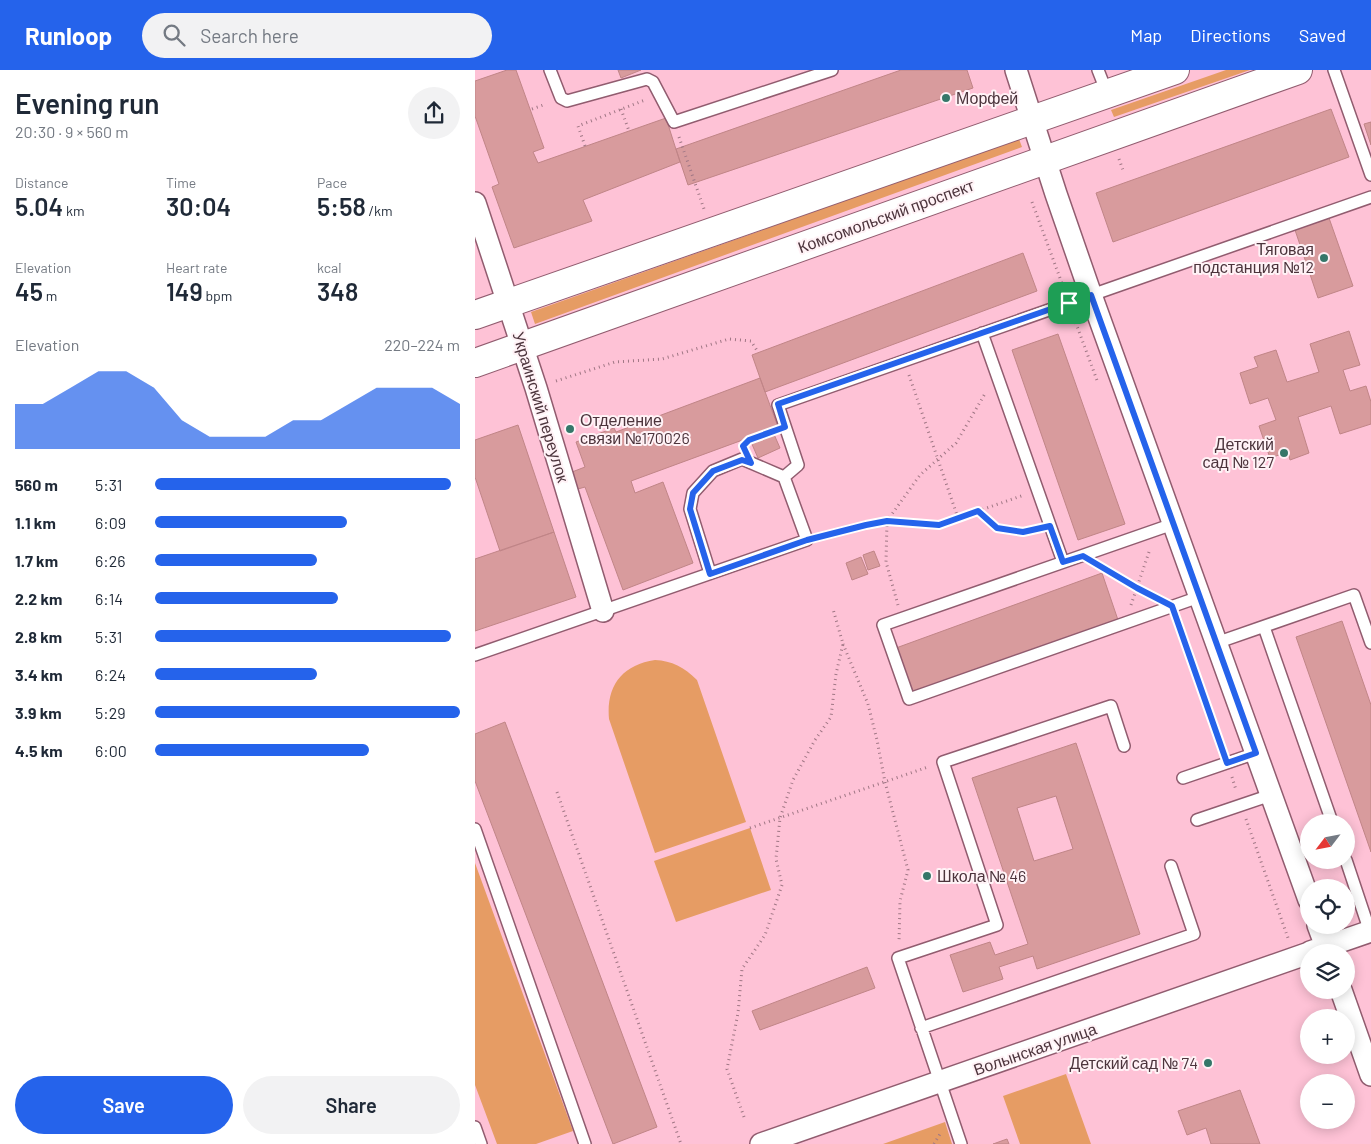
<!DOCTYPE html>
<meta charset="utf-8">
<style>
:root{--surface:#fff;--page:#f2f2f3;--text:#1f2937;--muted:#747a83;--accent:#2563eb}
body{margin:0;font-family:Barlow,sans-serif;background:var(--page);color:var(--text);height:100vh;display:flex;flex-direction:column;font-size:19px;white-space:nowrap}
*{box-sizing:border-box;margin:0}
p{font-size:16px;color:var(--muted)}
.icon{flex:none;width:28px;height:28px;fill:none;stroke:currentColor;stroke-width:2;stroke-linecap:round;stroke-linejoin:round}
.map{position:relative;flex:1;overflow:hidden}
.details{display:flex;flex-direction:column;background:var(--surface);width:475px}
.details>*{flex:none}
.needle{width:32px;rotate:238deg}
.tools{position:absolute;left:825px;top:744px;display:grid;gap:10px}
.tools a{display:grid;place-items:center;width:55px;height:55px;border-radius:50%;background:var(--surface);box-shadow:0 2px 12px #0003;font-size:25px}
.pin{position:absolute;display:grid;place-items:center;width:42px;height:42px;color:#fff;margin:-21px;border-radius:10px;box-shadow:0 2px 8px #0006}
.round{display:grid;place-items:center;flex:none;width:52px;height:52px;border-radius:26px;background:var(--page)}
.headline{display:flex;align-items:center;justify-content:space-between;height:85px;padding:0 15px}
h1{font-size:28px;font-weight:600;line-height:38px}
.figures{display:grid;grid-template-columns:repeat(3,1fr);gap:8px;height:85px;padding:5px 15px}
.figures div{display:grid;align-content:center}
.figures b{font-size:25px;font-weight:600}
.figures small{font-size:14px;font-weight:400}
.figures p{font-size:14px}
.chart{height:140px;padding:10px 15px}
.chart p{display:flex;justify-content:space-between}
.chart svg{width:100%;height:90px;margin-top:5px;fill:var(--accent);opacity:.7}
.cta{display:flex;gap:10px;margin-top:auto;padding:10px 15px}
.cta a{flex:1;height:58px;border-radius:30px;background:var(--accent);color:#fff;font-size:20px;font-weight:600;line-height:58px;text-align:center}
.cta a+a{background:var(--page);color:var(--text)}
ul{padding:0 15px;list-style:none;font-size:16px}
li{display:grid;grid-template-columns:80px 60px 1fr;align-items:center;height:38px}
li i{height:12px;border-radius:6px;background:var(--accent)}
header{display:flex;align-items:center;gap:30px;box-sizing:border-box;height:70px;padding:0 25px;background:var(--accent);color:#fff}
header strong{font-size:24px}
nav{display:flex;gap:28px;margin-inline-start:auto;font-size:18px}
.search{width:350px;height:45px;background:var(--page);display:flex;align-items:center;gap:12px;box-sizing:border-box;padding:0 18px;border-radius:28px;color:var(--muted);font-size:19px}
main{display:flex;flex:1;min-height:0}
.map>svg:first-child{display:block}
.green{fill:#e69c64}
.building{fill:#d89b9d;stroke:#c08587;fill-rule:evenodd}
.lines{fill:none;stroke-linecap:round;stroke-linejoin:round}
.lane-casing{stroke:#915c6f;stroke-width:14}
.street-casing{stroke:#915c6f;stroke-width:24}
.secondary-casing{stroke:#915c6f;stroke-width:30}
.path{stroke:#a07785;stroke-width:3;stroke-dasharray:1 4;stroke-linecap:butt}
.lane{stroke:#fff;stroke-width:11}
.street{stroke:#fff;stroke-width:21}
.secondary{stroke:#fff;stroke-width:28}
.route-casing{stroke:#fff;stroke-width:10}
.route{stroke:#2563eb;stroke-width:6}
.poi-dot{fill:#357769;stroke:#fff2f6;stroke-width:2}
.labels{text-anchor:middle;stroke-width:4;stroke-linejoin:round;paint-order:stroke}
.poi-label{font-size:16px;fill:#4c343c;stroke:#fff2f6;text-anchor:start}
.street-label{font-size:16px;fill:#4c343c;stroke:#fff2f6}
</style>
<header>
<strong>Runloop</strong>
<div class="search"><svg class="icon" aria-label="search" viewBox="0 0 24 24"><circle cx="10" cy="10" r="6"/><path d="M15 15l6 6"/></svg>Search here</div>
<nav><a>Map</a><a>Directions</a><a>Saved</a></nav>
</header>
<main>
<section class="details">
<div class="headline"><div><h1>Evening run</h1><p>20:30 · 9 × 560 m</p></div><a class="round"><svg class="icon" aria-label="share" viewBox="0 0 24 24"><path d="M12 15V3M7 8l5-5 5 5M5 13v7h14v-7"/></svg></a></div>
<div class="figures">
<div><p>Distance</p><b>5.04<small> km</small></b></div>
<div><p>Time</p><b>30:04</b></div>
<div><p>Pace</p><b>5:58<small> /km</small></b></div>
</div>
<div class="figures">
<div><p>Elevation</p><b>45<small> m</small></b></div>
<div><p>Heart rate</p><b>149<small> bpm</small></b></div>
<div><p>kcal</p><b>348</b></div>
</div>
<div class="chart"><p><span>Elevation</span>220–224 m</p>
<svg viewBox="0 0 160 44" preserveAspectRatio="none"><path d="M0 44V22L10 22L20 14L30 6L40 6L50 14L60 30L70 38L80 38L90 38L100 30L110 30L120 22L130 14L140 14L150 14L160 22V44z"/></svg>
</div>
<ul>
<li><b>560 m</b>5:31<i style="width:97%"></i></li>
<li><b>1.1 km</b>6:09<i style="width:63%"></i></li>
<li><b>1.7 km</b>6:26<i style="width:53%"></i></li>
<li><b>2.2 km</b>6:14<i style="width:60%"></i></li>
<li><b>2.8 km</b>5:31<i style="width:97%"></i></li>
<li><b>3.4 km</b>6:24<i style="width:53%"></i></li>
<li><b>3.9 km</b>5:29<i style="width:100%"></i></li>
<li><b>4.5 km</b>6:00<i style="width:70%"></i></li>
</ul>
<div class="cta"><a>Save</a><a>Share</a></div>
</section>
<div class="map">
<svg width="896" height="1074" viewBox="0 0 896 1074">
<rect width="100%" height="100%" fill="#fec2d6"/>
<path class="green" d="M 751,0 L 775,0 L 639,47 L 636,40 Z
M 544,69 L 547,77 L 60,254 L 56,242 Z
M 180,590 C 197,591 209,597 222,610 L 271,752 L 180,783 L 134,649 C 131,616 147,595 180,590 Z
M 275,758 L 296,820 L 201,852 L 179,791 Z
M 0,793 L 98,1061 L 61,1074 L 22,1074 L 0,1015 Z
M 591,1004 L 616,1074 L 545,1074 L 528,1026 Z
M 470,1052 L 477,1074 L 408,1074 Z"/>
<path class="building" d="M 32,0 L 41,0 L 69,78 L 58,82 L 63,93 L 191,48 L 205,92 L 108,130 L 117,151 L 39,178 L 17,117 L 24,114 L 0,46 L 0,11 Z
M 143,0 L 166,0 L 146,8 Z
M 426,0 L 492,0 L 498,18 L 213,115 L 201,79 Z
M 856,39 L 874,87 L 638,172 L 621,123 Z
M 896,52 L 896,75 L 889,54 Z
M 854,148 L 878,216 L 843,228 L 820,160 Z
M 548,183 L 562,221 L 290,322 L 277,285 Z
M 874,261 L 885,295 L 868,300 L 875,321 L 891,316 L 896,332 L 896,354 L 865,364 L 856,336 L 823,347 L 834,383 L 815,390 L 813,382 L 795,388 L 784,356 L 801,350 L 793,328 L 775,334 L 765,303 L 783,297 L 779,287 L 801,280 L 812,312 L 844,302 L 835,274 Z
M 583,264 L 650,454 L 603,470 L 537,280 Z
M 285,308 L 303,357 L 156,411 L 160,423 L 188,412 L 218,493 L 148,520 L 110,417 L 103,419 L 97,402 L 110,397 L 101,372 L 139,358 L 141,362 Z
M 43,355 L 79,462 L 25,481 L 0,407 L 0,370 Z
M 298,362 L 305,378 L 283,388 L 276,372 Z
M 79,462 L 101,527 L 0,561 L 0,489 Z
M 399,481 L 405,496 L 393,500 L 388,485 Z
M 386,487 L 393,504 L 377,510 L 371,493 Z
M 627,503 L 643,550 L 438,622 L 421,578 Z
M 867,551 L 896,635 L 896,782 L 821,567 Z
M 30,652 L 182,1057 L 138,1074 L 0,711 L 0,664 Z
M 601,673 L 665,864 L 562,899 L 558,886 L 524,897 L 528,909 L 488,922 L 475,885 L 515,872 L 520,885 L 553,874 L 497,708 ZM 581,726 L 598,779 L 559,791 L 542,738 Z
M 392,897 L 400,918 L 285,960 L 277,941 Z
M 765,1020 L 785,1074 L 736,1074 L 731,1058 L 712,1065 L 703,1041 Z
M 532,1069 L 534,1074 L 518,1074 Z"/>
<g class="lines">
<defs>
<path id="lane" d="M 75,0 L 86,28 L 92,31 L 172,9 L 178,12 L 199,52 L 357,0
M 623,0 L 632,23
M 859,0 L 896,105
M 507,263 L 588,492
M 309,407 L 323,395 L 303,335 L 896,127
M 698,454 L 408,555 L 434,629 L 724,527
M 789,557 L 857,752
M 741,573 L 879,525 L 896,573
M 0,585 L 332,470 L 309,407 L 267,389 L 238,401 L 218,423 L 215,439 L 235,503
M 708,708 L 781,683
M 722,750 L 796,725
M 0,759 L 110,1074
M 871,790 L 895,862
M 446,958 L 719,864 L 696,796
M 0,1057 L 6,1074
M 486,1074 L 423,888 L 522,855 L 468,692 L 636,636 L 649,676"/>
<path id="street" d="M 541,0 L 581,124 L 616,225 L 834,830
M 0,133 L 61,318 L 128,541
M 843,855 L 853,882
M 835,882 L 896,861
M 866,920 L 896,1005
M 286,1074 L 834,883"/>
<path id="secondary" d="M 0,245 L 700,0
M 0,293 L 823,0"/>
</defs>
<use href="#lane" class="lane-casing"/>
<use href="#street" class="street-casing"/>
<use href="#secondary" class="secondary-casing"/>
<path class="path" d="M 57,39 L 71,34
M 146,39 L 154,61
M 204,67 L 229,139
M 110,76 L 103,56 L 170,30
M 644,89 L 648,100
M 557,132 L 589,219
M 599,248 L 623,313
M 434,305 L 483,448
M 81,311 L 140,292 L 187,289 L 254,269 L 276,271 L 283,282
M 270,374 L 274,370 L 296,362
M 504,442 L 522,458 L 548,462 L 561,459
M 347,466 L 412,451 L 463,455 L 549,425
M 625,496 L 678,527
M 423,535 L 411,492 L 412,451 L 445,405 L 481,373 L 511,322
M 656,535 L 675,479
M 702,551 L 747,680
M 368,574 L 393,634 L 402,670 L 410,712 L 433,800 L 425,831 L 424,873
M 757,707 L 761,720
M 82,722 L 206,1074
M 771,749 L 813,868
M 275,758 L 453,697
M 269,1047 L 252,999 L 263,943 L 267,899 L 290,865 L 307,815 L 301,789 L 305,748 L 318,710 L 340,670 L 356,647 L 361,604 L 368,574 L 358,539
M 459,1074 L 465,1064"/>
<use href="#lane" class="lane"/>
<use href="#street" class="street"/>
<use href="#secondary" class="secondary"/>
</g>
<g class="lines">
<defs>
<path id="route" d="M 616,225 L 781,683 L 752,693 L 697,536 L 662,518 L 608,486 L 588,492 L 575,456 L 548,462 L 522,458 L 503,441 L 464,455 L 412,451 L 391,455 L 332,470 L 235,504 L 215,439 L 218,423 L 238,401 L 267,390 L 276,393 L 268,376 L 274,370 L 310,357 L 303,334 Z"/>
</defs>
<use href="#route" class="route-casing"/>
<use href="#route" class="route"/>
</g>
<g class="poi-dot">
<circle cx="471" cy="28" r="5"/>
<circle cx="849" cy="188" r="5"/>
<circle cx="95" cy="359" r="5"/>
<circle cx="809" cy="383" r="5"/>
<circle cx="452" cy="806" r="5"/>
<circle cx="733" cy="993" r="5"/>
</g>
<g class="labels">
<g class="poi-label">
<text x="481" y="34">Морфей</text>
<text x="839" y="185" text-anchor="end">Тяговая<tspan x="839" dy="18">подстанция №12</tspan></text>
<text x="105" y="356">Отделение<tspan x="105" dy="18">связи №170026</tspan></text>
<text x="799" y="380" text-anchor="end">Детский<tspan x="799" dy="18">сад № 127</tspan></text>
<text x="462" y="812">Школа № 46</text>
<text x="723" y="999" text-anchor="end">Детский сад № 74</text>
</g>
<g class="street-label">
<text transform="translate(411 146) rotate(-20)" y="6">Комсомольский проспект</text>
<text transform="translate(66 337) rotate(73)" y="6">Украинский переулок</text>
<text transform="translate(560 979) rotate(-19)" y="6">Волынская улица</text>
</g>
</g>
</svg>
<div class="tools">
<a><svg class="needle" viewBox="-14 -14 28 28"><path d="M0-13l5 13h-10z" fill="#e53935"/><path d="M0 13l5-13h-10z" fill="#747a83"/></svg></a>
<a><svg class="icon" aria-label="locate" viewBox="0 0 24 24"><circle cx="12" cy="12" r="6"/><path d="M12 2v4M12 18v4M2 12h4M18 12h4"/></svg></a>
<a><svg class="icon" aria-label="layers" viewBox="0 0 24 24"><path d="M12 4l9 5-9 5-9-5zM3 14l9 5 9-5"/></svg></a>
<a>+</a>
<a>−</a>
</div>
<div class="pin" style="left:594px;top:233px;background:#1e9e55"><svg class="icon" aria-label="arrive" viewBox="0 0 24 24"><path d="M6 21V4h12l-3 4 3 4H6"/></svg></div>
</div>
</main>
